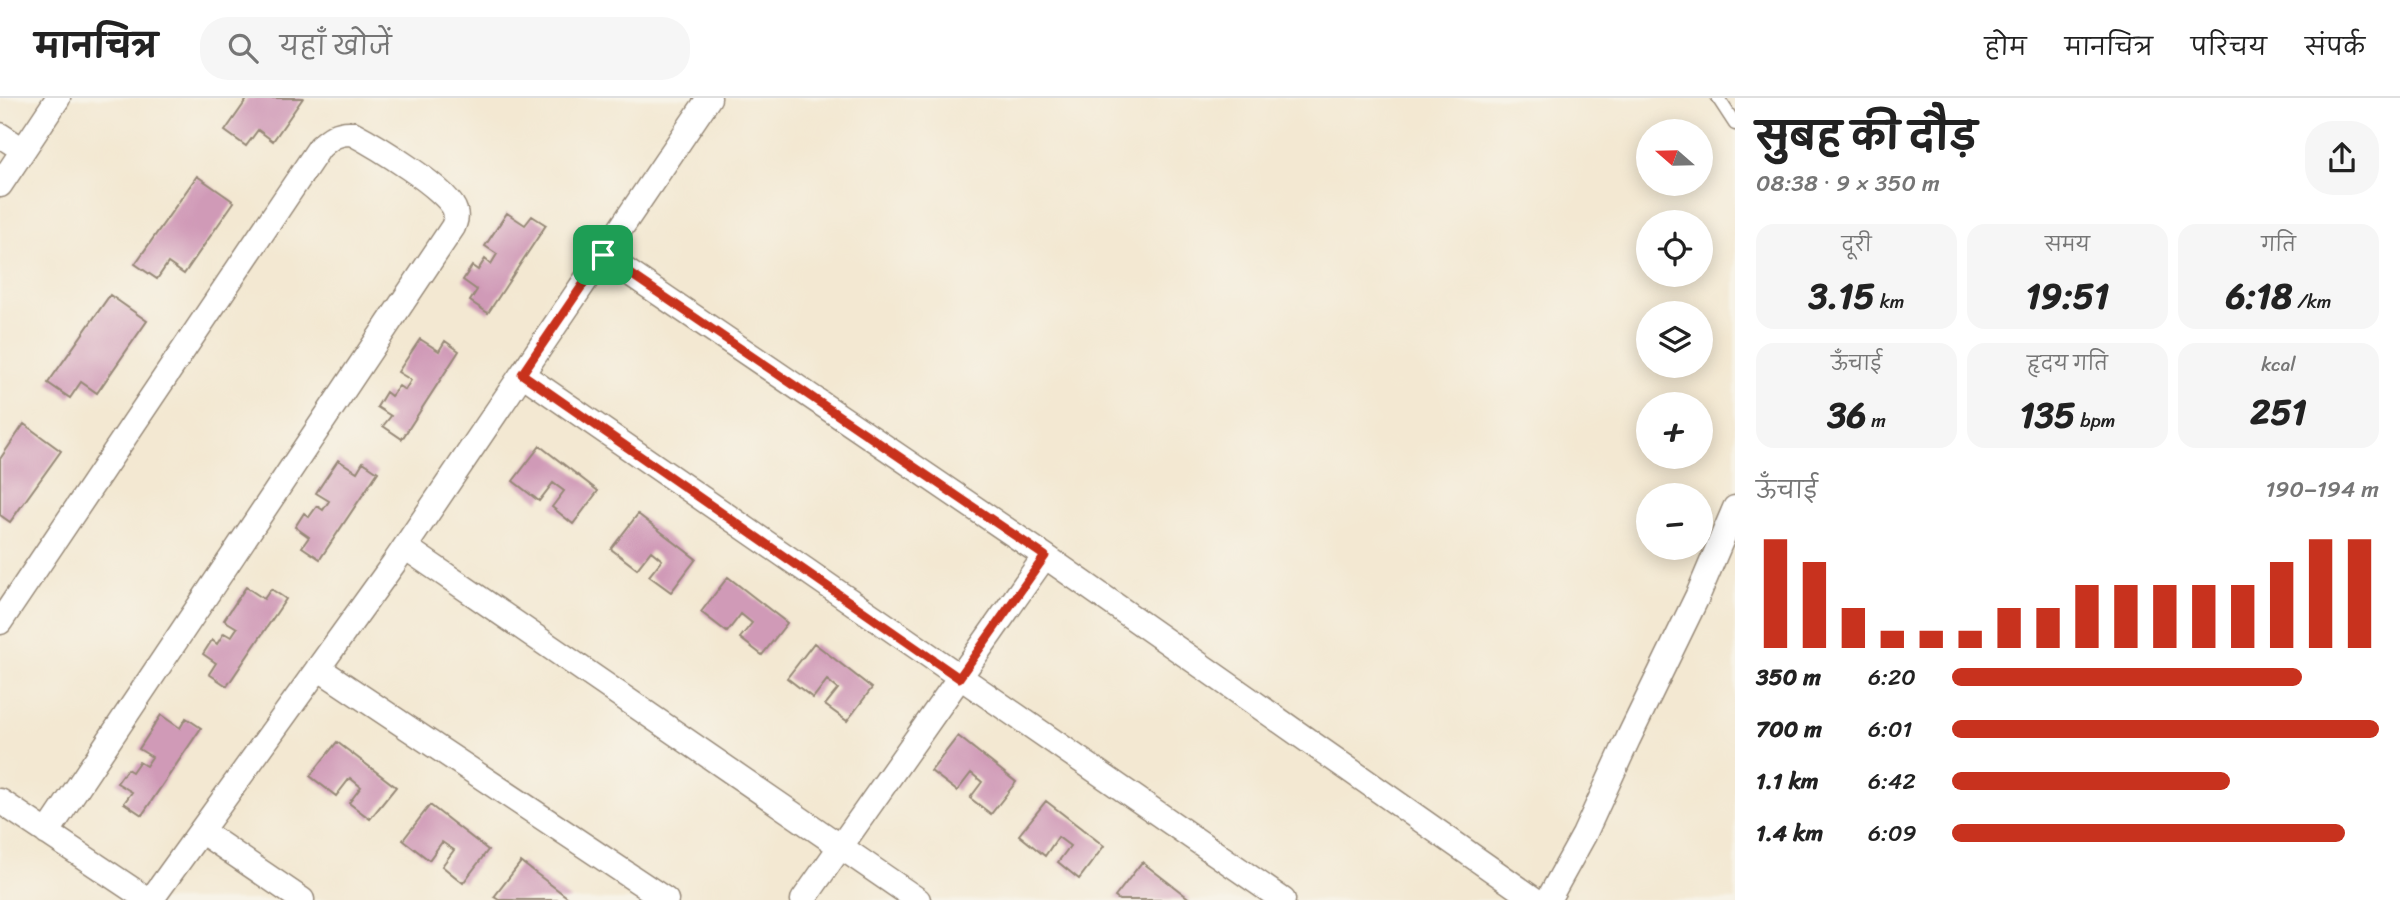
<!DOCTYPE html>
<html lang="hi">
<meta charset="utf-8">
<style>
:root{--surface:#fff;--page:#f6f6f6;--text:#222;--muted:#767676;--line:#e0e0e0;--accent:#c8321e}
body{margin:0;font-family:Sriracha,"Playpen Sans Deva",sans-serif;background:var(--page);color:var(--text);height:100vh;display:flex;flex-direction:column;font-size:26px;white-space:nowrap}
*{box-sizing:border-box;margin:0}
p{font-size:23px;color:var(--muted)}
.icon{flex:none;width:38px;height:38px;fill:none;stroke:currentColor;stroke-width:2;stroke-linecap:round;stroke-linejoin:round}
.map{position:relative;flex:1;overflow:hidden}
.panel{display:flex;flex-direction:column;background:var(--surface);width:665px}
.panel>*{flex:none}
.needle{width:46px;rotate:290deg}
.fabs{position:absolute;left:1636px;top:21px;display:grid;gap:14px}
.fabs a{display:grid;place-items:center;width:77px;height:77px;border-radius:50%;background:var(--surface);box-shadow:0 4px 18px #0003;font-size:35px}
.pin{position:absolute;display:grid;place-items:center;width:60px;height:60px;color:#fff;margin:-30px;border-radius:14px;box-shadow:0 4px 10px #0006}
.round{display:grid;place-items:center;flex:none;width:74px;height:74px;border-radius:28px;background:var(--page)}
.head{display:flex;align-items:center;justify-content:space-between;height:119px;padding:0 21px}
h1{font-size:38px;font-weight:700;line-height:52px}
.stats{display:grid;grid-template-columns:repeat(3,1fr);gap:10px;height:119px;padding:7px 21px}
.stats div{display:grid;align-content:center;border-radius:18px;background:var(--page);text-align:center}
.stats b{font-size:35px;font-weight:700}
.stats small{font-size:19px;font-weight:400}
.stats p{font-size:19px}
.chart{height:196px;padding:14px 21px}
.chart p{display:flex;justify-content:space-between}
.chart svg{width:100%;height:126px;margin-top:7px;stroke:var(--accent);stroke-width:6}
ul{padding:0 21px;list-style:none;font-size:23px}
li{display:grid;grid-template-columns:112px 84px 1fr;align-items:center;height:52px}
li i{height:18px;border-radius:9px;background:var(--accent)}
header{display:flex;align-items:center;gap:42px;box-sizing:border-box;height:98px;padding:0 35px;background:var(--surface);border-bottom:2px solid var(--line)}
header strong{font-size:33px}
nav{display:flex;gap:38px;margin-inline-start:auto;font-size:24px}
.search{width:490px;height:63px;background:var(--page);display:flex;align-items:center;gap:18px;box-sizing:border-box;padding:0 24px;border-radius:28px;color:var(--muted);font-size:26px}
main{display:flex;flex:1;min-height:0}
.map>svg:first-child{display:block}
.building{fill:#d09ab7}
.lines{fill:none;stroke-linecap:round;stroke-linejoin:round}
.service-casing{stroke:#978978;stroke-width:15}
.minor-casing{stroke:#978978;stroke-width:27}
.service{stroke:#fff;stroke-width:12}
.minor{stroke:#fff;stroke-width:24}
.route-casing{stroke:#fff;stroke-width:14}
.route{stroke:#c8321e;stroke-width:9}
</style>
<header>
<strong>मानचित्र</strong>
<div class="search"><svg class="icon" aria-label="search" viewBox="0 0 24 24"><circle cx="10" cy="10" r="6"/><path d="M15 15l6 6"/></svg>यहाँ खोजें</div>
<nav><a>होम</a><a>मानचित्र</a><a>परिचय</a><a>संपर्क</a></nav>
</header>
<main>
<div class="map">
<svg width="1735" height="802" viewBox="0 0 1735 802">
<rect width="100%" height="100%" fill="#f7f3e8"/>
<filter id="ink" filterUnits="userSpaceOnUse"><feTurbulence type="fractalNoise" baseFrequency=".0143" numOctaves="2"/><feDisplacementMap in="SourceGraphic" scale="14" xChannelSelector="R" yChannelSelector="G"/><feConvolveMatrix kernelMatrix="1 2 1 2 8 2 1 2 1" color-interpolation-filters="sRGB"/></filter>
<filter id="wash" filterUnits="userSpaceOnUse"><feTurbulence type="fractalNoise" baseFrequency=".00686" numOctaves="4" result="noise"/><feDisplacementMap in="SourceGraphic" scale="28" xChannelSelector="R" yChannelSelector="G"/><feGaussianBlur stdDeviation="1.57" result="paint"/><feColorMatrix in="noise" values="0 0 0 0 0 0 0 0 0 0 0 0 0 0 0 0 0 1.4 0 .05"/><feComposite in="paint" operator="in"/></filter>
<g filter="url(#wash)">
<rect width="100%" height="100%" fill="#f3e8d2"/>
<g id="blocks">
<path class="building" d="M 248,0 L 303,0 L 273,43 L 258,32 L 246,48 L 225,33 Z
M 197,78 L 234,104 L 184,176 L 168,165 L 157,181 L 135,166 Z
M 507,115 L 525,127 L 532,118 L 546,127 L 488,215 L 470,203 L 477,192 L 463,182 L 472,168 L 478,172 L 485,161 L 491,166 L 497,156 L 485,148 Z
M 110,197 L 147,223 L 97,295 L 81,284 L 70,300 L 48,285 Z
M 420,241 L 439,253 L 445,243 L 459,253 L 402,341 L 383,328 L 391,318 L 377,309 L 386,294 L 391,298 L 399,288 L 405,292 L 411,282 L 398,274 Z
M 24,326 L 61,353 L 10,424 L 0,417 L 0,361 Z
M 540,348 L 598,393 L 573,426 L 552,409 L 564,393 L 553,385 L 539,403 L 513,383 Z
M 338,362 L 357,374 L 363,364 L 378,374 L 320,461 L 302,449 L 309,439 L 295,429 L 304,415 L 309,419 L 317,408 L 323,412 L 329,403 L 316,395 Z
M 638,416 L 696,461 L 671,494 L 649,478 L 662,462 L 651,453 L 637,471 L 611,451 Z
M 728,479 L 787,525 L 762,557 L 740,540 L 752,525 L 741,516 L 727,534 L 701,514 Z
M 246,489 L 264,501 L 271,491 L 286,501 L 227,588 L 209,576 L 216,565 L 203,556 L 212,542 L 217,546 L 224,535 L 231,539 L 237,530 L 224,522 Z
M 814,545 L 872,590 L 847,623 L 825,607 L 838,591 L 827,582 L 813,600 L 787,580 Z
M 161,617 L 180,630 L 186,620 L 201,630 L 142,717 L 124,705 L 132,694 L 117,685 L 127,671 L 132,674 L 139,664 L 146,668 L 152,659 L 139,651 Z
M 958,638 L 1016,684 L 991,716 L 970,700 L 982,684 L 971,675 L 957,693 L 931,673 Z
M 337,644 L 396,689 L 370,721 L 349,705 L 361,689 L 350,680 L 336,698 L 310,678 Z
M 1046,703 L 1104,748 L 1079,781 L 1058,764 L 1070,748 L 1058,739 L 1045,758 L 1019,737 Z
M 430,707 L 488,752 L 463,785 L 442,768 L 454,752 L 442,744 L 429,762 L 403,742 Z
M 521,764 L 571,802 L 499,802 L 494,799 Z
M 1142,764 L 1191,802 L 1119,802 L 1115,799 Z"/>
</g>
</g>
<g filter="url(#ink)">
<use href="#blocks" fill-opacity="0" stroke="#978978" stroke-width="2"/>
<g class="lines">
<defs>
<path id="service" d="M 1718,0 L 1735,26"/>
<path id="minor" d="M 0,37 L 23,52
M 0,87 L 58,0
M 603,157 L 1045,458 L 1535,802
M 522,276 L 1283,802
M 405,449 L 918,802
M 0,524 L 320,49 C 330,40 338,34 352,35 C 373,46 450,92 455,113 C 457,119 455,124 453,129 L 47,735
M 318,570 L 666,802
M 0,703 L 148,802
M 201,733 L 302,802
M 151,802 L 394,465 L 709,0
M 803,802 L 1045,458
M 1548,802 L 1584,737 L 1628,641 L 1698,497 L 1735,410"/>
</defs>
<use href="#service" class="service-casing"/>
<use href="#minor" class="minor-casing"/>
<use href="#service" class="service"/>
<use href="#minor" class="minor"/>
</g>
</g>
<g class="lines" filter="url(#ink)">
<defs>
<path id="route" d="M 603,157 L 1045,458 L 959,580 L 522,276 Z"/>
</defs>
<use href="#route" class="route-casing"/>
<use href="#route" class="route"/>
</g>
</svg>
<div class="fabs">
<a><svg class="needle" viewBox="-14 -14 28 28"><path d="M0-13l5 13h-10z" fill="#e53935"/><path d="M0 13l5-13h-10z" fill="#767676"/></svg></a>
<a><svg class="icon" aria-label="locate" viewBox="0 0 24 24"><circle cx="12" cy="12" r="6"/><path d="M12 2v4M12 18v4M2 12h4M18 12h4"/></svg></a>
<a><svg class="icon" aria-label="layers" viewBox="0 0 24 24"><path d="M12 4l9 5-9 5-9-5zM3 14l9 5 9-5"/></svg></a>
<a>+</a>
<a>−</a>
</div>
<div class="pin" style="left:603px;top:157px;background:#1e9e55"><svg class="icon" aria-label="arrive" viewBox="0 0 24 24"><path d="M6 21V4h12l-3 4 3 4H6"/></svg></div>
</div>
<section class="panel">
<div class="head"><div><h1>सुबह की दौड़</h1><p>08:38 · 9 × 350 m</p></div><a class="round"><svg class="icon" aria-label="share" viewBox="0 0 24 24"><path d="M12 15V3M7 8l5-5 5 5M5 13v7h14v-7"/></svg></a></div>
<div class="stats">
<div><p>दूरी</p><b>3.15<small> km</small></b></div>
<div><p>समय</p><b>19:51</b></div>
<div><p>गति</p><b>6:18<small> /km</small></b></div>
</div>
<div class="stats">
<div><p>ऊँचाई</p><b>36<small> m</small></b></div>
<div><p>हृदय गति</p><b>135<small> bpm</small></b></div>
<div><p>kcal</p><b>251</b></div>
</div>
<div class="chart"><p><span>ऊँचाई</span>190–194 m</p>
<svg viewBox="0 0 160 44" preserveAspectRatio="none"><path d="M5 44V6M15 44V14M25 44V30M35 44V38M45 44V38M55 44V38M65 44V30M75 44V30M85 44V22M95 44V22M105 44V22M115 44V22M125 44V22M135 44V14M145 44V6M155 44V6"/></svg>
</div>
<ul>
<li><b>350 m</b>6:20<i style="width:82%"></i></li>
<li><b>700 m</b>6:01<i style="width:100%"></i></li>
<li><b>1.1 km</b>6:42<i style="width:65%"></i></li>
<li><b>1.4 km</b>6:09<i style="width:92%"></i></li>
</ul>
</section>
</main>
